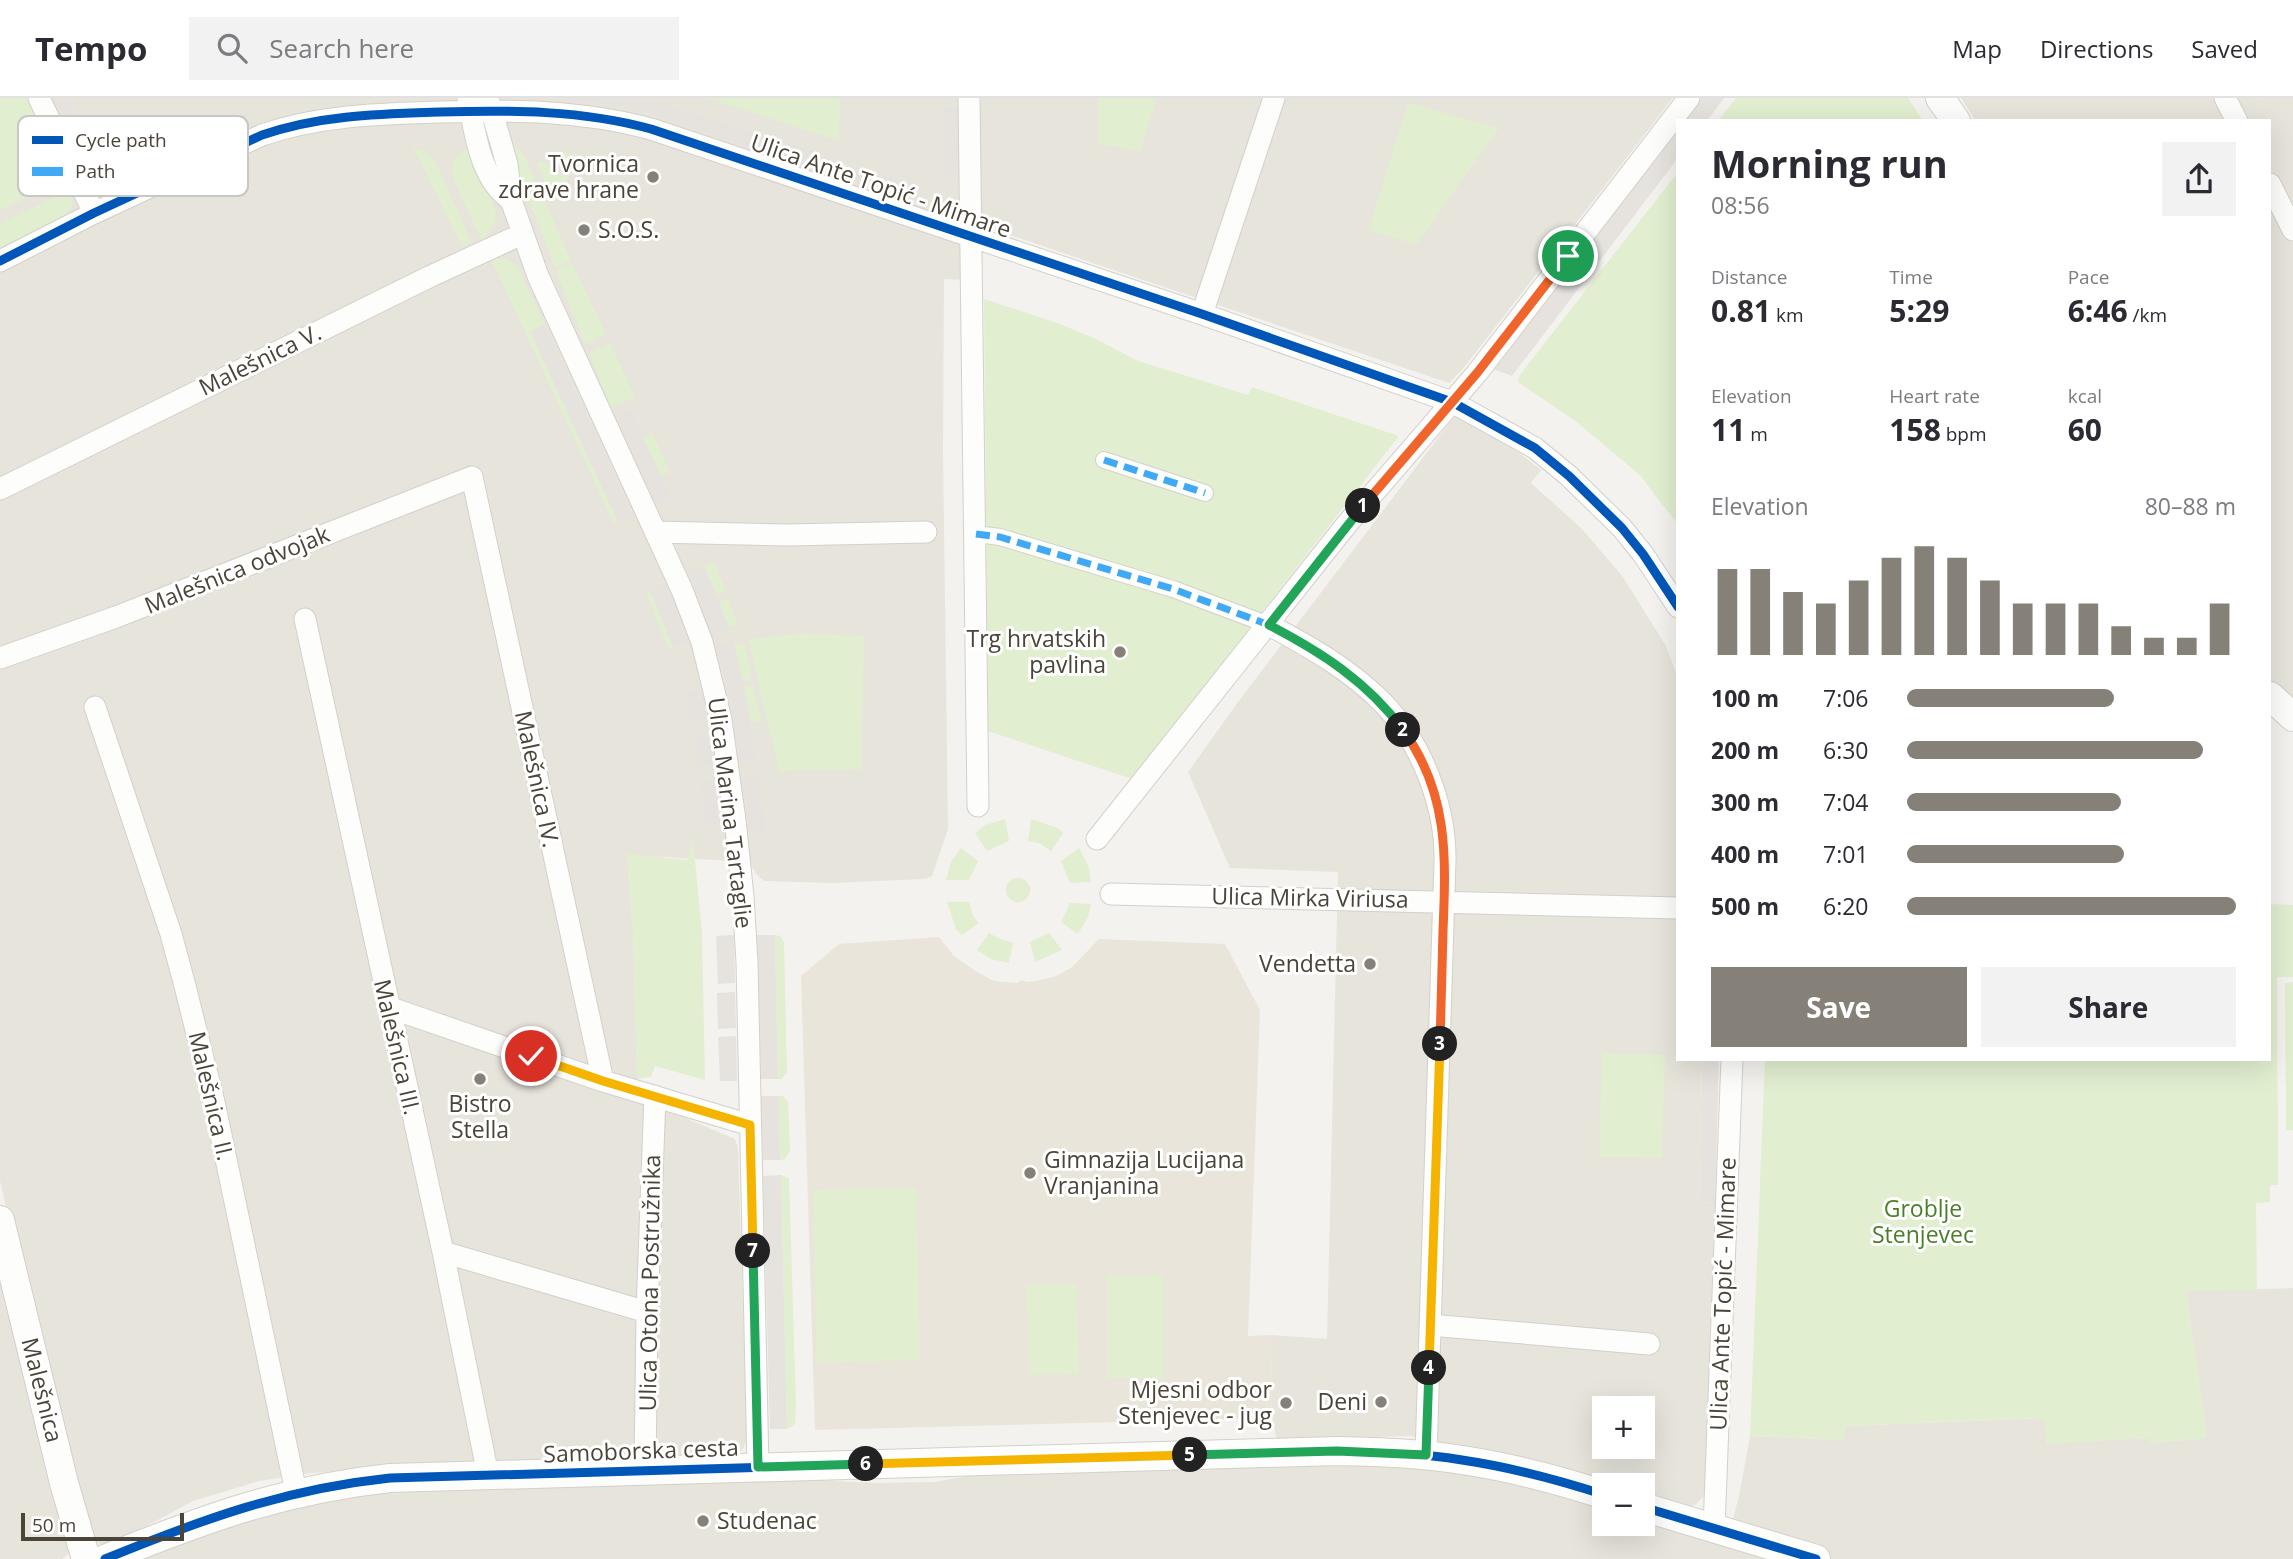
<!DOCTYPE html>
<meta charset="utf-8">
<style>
:root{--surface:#fff;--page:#f2f2f3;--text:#2b2b33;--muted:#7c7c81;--line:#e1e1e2;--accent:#868178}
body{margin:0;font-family:"Open Sans",sans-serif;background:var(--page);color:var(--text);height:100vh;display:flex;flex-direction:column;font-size:26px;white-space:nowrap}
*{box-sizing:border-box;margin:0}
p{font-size:23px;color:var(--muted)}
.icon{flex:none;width:38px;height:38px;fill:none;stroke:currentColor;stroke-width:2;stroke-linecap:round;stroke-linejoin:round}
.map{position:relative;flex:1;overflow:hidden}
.sheet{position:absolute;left:1676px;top:21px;width:595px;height:942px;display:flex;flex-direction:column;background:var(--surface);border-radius:0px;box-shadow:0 7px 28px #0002}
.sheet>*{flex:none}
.tools{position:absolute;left:1592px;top:1298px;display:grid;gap:14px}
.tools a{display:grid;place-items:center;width:63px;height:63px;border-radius:0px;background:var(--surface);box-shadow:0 7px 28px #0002;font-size:35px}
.scale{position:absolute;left:21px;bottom:18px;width:163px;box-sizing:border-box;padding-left:7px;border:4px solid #4b4439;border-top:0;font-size:19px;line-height:24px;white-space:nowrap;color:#4b4439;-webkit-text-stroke:5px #fff;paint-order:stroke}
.pin{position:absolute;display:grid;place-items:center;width:60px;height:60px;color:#fff;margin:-30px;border:4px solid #fff;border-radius:50%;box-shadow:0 2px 7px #0007}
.km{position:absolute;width:35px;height:35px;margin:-18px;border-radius:50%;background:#222;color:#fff;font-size:19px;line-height:35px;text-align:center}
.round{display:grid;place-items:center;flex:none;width:74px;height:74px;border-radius:0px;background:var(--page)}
.summary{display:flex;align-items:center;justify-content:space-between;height:119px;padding:0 35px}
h1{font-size:38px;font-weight:700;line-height:52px}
.stats{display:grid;grid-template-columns:repeat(3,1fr);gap:10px;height:119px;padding:7px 35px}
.stats div{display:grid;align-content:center}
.stats b{font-size:30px;font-weight:700}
.stats small{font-size:19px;font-weight:400}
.stats p{font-size:19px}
.chart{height:196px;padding:14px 35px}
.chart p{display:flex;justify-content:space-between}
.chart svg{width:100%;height:126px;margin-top:7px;stroke:var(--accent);stroke-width:6}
.primary-button{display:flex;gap:14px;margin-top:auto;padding:14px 35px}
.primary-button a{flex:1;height:80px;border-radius:0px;background:var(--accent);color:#fff;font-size:28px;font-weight:700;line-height:80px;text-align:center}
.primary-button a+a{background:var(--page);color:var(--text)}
ul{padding:0 35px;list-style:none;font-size:23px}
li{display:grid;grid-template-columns:112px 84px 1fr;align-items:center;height:52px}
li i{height:18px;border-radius:9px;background:var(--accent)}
header{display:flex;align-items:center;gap:42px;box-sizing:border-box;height:98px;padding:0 35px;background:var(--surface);border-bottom:2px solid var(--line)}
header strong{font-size:33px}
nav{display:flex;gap:38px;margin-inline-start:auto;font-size:24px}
.search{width:490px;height:63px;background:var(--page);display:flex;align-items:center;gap:18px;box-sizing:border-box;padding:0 24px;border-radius:0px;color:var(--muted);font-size:26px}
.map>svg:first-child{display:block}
.residential{fill:#e7e4dc;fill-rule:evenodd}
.education{fill:#eae5da}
.green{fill:#e1eecf}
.parking{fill:#e6e3df}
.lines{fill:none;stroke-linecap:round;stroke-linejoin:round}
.pedestrian-casing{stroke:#d2d0cb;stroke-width:18}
.minor-casing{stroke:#d2d0cb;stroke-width:23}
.tertiary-casing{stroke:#d2d0cb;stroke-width:30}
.pedestrian{stroke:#fdfdfc;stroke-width:16}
.minor{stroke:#fdfdfc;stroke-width:21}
.tertiary{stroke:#fdfdfc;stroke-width:28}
.quiet{stroke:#3fa9f5;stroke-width:7;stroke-dasharray:14 7;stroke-linecap:butt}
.cycleway-casing{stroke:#fff;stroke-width:13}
.cycleway{stroke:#0057b8;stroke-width:9}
.split-1-casing{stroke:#fff;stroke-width:14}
.split-2-casing{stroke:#fff;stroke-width:14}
.split-3-casing{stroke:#fff;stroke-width:14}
.split-4-casing{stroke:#fff;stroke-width:14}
.split-5-casing{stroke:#fff;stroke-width:14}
.split-6-casing{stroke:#fff;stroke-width:14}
.split-7-casing{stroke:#fff;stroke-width:14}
.split-8-casing{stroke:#fff;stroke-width:14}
.split-1{stroke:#f0652b;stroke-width:9}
.split-2{stroke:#22a559;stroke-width:9}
.split-3{stroke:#f0652b;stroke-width:9}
.split-4{stroke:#f5b400;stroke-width:9}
.split-5{stroke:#22a559;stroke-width:9}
.split-6{stroke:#f5b400;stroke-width:9}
.split-7{stroke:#22a559;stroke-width:9}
.split-8{stroke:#f5b400;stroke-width:9}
.poi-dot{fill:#868178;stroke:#fff;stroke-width:2.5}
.labels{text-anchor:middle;stroke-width:6;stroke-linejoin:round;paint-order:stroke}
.poi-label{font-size:23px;fill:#4b4439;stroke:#fff;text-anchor:end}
.street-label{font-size:23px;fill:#4b4439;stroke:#fff}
.park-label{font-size:23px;fill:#4a7f2a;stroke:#fff}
.key{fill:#fff;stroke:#c9c7c4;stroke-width:2}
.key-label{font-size:19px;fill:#4b4439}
</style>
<header>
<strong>Tempo</strong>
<div class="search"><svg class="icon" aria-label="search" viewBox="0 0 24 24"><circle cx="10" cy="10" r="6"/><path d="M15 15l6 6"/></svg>Search here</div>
<nav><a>Map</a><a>Directions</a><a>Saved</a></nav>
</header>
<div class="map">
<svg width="2293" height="1461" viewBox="0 0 2293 1461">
<rect width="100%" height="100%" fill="#f4f2ee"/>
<path class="residential" d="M 0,0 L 1673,0 L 1462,272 L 1449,285 L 992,131 L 963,148 L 963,182 L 944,181 L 943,353 L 948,731 L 932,778 L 924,781 L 832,785 L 764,783 L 756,776 L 749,764 L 627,757 L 633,834 L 638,1005 L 683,1019 L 735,1041 L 738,1050 L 747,1340 L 744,1349 L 739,1355 L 726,1358 L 393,1367 L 304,1376 L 259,1383 L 193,1403 L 119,1443 L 101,1447 L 92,1440 L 18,1160 L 0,1083 Z
M 1961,0 L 2293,0 L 2293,610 L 2270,588 L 2270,23 L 1976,23 Z
M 1454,319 L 1462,321 L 1522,357 L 1541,372 L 1531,385 L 1582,431 L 1623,479 L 1666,548 L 1678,580 L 1678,961 L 1702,961 L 1699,1104 L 1715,1105 L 1706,1391 L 1704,1398 L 1696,1406 L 1688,1410 L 1643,1398 L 1643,1388 L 1613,1388 L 1577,1375 L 1410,1338 L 1277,1342 L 1272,1320 L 1271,1237 L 1327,1241 L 1338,774 L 1230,770 L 1188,674 L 1238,604 ZM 1605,1311 L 1643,1311 L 1643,1349 L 1605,1349 Z
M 0,1160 L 71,1454 L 62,1461 L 0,1461 Z
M 2293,1190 L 2293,1461 L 139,1461 L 186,1441 L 334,1397 L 775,1380 L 875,1385 L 935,1384 L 993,1373 L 1279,1364 L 1423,1369 L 1513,1385 L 1605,1409 L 1605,1426 L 1643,1426 L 1643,1421 L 1726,1447 L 1739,1398 L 1750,1338 L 1842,1342 L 1846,1328 L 2044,1320 L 2047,1345 L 2150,1340 L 2150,1345 L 2207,1340 L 2186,1193 Z"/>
<path class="education" d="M 939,839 L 954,858 L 977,874 L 994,883 L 1017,885 L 1022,882 L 1027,884 L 1037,883 L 1056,878 L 1071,870 L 1099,841 L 1225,846 L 1260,912 L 1248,1238 L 1271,1237 L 1272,1320 L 815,1332 L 801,878 L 839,846 Z"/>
<path class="green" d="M 0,0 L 27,0 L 67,81 L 0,112 Z
M 707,0 L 840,0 L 839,40 L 836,42 Z
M 1098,0 L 1157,0 L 1140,53 L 1098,46 Z
M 1736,0 L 1908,0 L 1923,23 L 1718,23 Z
M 1408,5 L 1499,30 L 1416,147 L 1368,132 Z
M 512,44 L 523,55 L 571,162 L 555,170 L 515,66 Z
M 473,48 L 496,115 L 495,125 L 482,143 L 453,81 L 451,73 L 455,59 Z
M 413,49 L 428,54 L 436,64 L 472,145 L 462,149 Z
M 552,54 L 587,57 L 588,61 L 586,65 L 573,72 L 550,58 Z
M 542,63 L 568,80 L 558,102 L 554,102 L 537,66 Z
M 1678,74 L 1678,427 L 1640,377 L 1578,325 L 1518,284 L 1519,278 Z
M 72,91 L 72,107 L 64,120 L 0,151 L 0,125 Z
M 491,161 L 506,161 L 517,168 L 545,226 L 530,233 L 618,424 L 614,426 Z
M 572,165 L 606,236 L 585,247 L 556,172 Z
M 984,201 L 1057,225 L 1094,240 L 1138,263 L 1248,297 L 1252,289 L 1399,338 L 1132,681 L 988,633 Z
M 610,245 L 635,299 L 611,310 L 589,255 Z
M 653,336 L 670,374 L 661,378 L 643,340 Z
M 714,464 L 726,493 L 716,497 L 704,468 Z
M 650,492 L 673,549 L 668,550 L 646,495 Z
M 728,501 L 738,526 L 729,530 L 719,504 Z
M 803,535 L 864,538 L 862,671 L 779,673 L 748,541 Z
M 734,544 L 745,547 L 752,581 L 742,582 Z
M 753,586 L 761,623 L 750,624 L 744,589 Z
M 1005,721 L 1009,743 L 987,753 L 975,735 L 985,727 Z
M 1031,721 L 1058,730 L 1063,735 L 1051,753 L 1039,745 L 1028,743 Z
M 693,741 L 702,836 L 705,982 L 655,968 L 651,979 L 637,981 L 633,834 L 627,756 L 687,762 Z
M 961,750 L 978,763 L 969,782 L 946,782 L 951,764 Z
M 1079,750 L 1089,769 L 1091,784 L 1070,785 L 1061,763 Z
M1006 792a12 12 0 1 1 24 0a12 12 0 1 1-24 0Z
M 947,804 L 969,804 L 973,818 L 979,825 L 962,837 L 956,831 Z
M 1070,805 L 1091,806 L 1088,819 L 1078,836 L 1061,824 Z
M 2270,806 L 2293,807 L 2293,879 L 2277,879 L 2278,1087 L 2270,1087 L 2270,1104 L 2256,1105 L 2257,1192 L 2186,1193 L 2207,1340 L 2150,1345 L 2149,1340 L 2047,1346 L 2043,1320 L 1847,1328 L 1842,1342 L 1750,1338 L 1765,961 L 2270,961 Z
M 989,835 L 1000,841 L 1013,845 L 1009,865 L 991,861 L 977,852 Z
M 1049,835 L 1062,852 L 1035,864 L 1030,844 Z
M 775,837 L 780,838 L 784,844 L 787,974 L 782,981 L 778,981 Z
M 2293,884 L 2293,1032 L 2286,1032 L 2285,885 Z
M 1602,955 L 1665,957 L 1662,1060 L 1599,1059 Z
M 779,998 L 783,998 L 788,1004 L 790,1053 L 785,1061 L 780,1062 Z
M 781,1077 L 789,1080 L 796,1306 L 795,1326 L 787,1331 Z
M 916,1090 L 920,1262 L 817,1265 L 813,1092 Z
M 1107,1177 L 1163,1177 L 1163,1280 L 1107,1280 Z
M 1076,1186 L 1079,1276 L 1029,1277 L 1026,1187 Z"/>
<path class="parking" d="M 49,0 L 69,0 L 84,31 L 69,40 Z
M 565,0 L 643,0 L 753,35 L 749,49 L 642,13 L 598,5 L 565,4 Z
M 1700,0 L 1724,0 L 1707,23 L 1682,23 Z
M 943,9 L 958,9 L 959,75 L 944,76 Z
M 1678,28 L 1678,60 L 1512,278 L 1487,269 Z
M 769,37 L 838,62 L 832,78 L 763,53 Z
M 855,69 L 911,87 L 906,103 L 850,84 Z
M 544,226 L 632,417 L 618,424 L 530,233 Z
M 630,312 L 671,400 L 656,407 L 615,319 Z
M 704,468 L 729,530 L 712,536 L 689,475 Z
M 666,485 L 689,543 L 673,549 L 650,492 Z
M 734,544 L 749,615 L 756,661 L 739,662 L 728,590 L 717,549 Z
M 702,592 L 708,622 L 691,625 L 685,595 Z
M 710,637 L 714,666 L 698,669 L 694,639 Z
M 758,676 L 766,735 L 749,737 L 742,678 Z
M 717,682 L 723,726 L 707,729 L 700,684 Z
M 734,837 L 735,885 L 718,886 L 716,838 Z
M 757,837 L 775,837 L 778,981 L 761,981 Z
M 735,894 L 736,930 L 718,931 L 717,895 Z
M 736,938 L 737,983 L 720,983 L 718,939 Z
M 1702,961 L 1719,961 L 1715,1105 L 1699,1104 Z
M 761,998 L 779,998 L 780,1062 L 763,1062 Z
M 781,1077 L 787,1331 L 770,1331 L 763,1078 Z"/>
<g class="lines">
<defs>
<path id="pedestrian" d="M 1104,362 L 1205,395
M 976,436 L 1000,439 L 1173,491 L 1269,527"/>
<path id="minor" d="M 39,0 L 94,115
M 468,0 C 475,35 480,81 511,102
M 488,0 L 507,66 L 511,102 L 538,178 L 682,492 L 702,544 L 721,622 L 735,722 L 743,798 L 747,864 L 758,1369
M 969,0 L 978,708
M 2225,0 L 2237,23
M 2270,86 L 2293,132
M 0,163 L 94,115 L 262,37 C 320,17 379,16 440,14 C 511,12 582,12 651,31 L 1202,216 L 1452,304 L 1535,350 L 1569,378 L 1622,430 L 1643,456 L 1678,509
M 1202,216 L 1274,0
M 0,391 L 429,179 L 522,136
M 655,434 L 788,437 L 926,434
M 305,521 L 443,1154 L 488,1377
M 1269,527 C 1310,549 1351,572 1384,606 C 1422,646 1446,709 1445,763 L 1426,1357
M 0,560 L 116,519 L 472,379 L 603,983
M 95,609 L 171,836 L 185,888 L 214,1004 L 296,1394
M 1097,741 L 1347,426 L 1477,275 L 1689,0
M 1111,796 L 1678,810
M 388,909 L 603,983 L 750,1027
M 443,1154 L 647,1214
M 1430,1227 L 1649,1246
M 645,1371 L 647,1214 L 655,998
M 1714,1431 L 1732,961"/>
<path id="tertiary" d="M 1940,0 L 1956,23
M 2270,598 L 2293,619
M 0,1122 L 64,1385 L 86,1461
M 1643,1409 L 1816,1461
M 105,1461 C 203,1421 285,1391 390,1380 L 1337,1353 C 1378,1354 1420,1355 1462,1362 C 1509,1369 1559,1382 1605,1397"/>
</defs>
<use href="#pedestrian" class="pedestrian-casing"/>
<use href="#minor" class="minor-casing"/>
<use href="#tertiary" class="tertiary-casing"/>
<use href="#pedestrian" class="pedestrian"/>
<use href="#minor" class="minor"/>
<use href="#tertiary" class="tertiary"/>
<path class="quiet" d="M 1104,362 L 1205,395
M 976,436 L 1000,439 L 1173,491 L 1269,527"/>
<defs>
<path id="cycleway" d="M 0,163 L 94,115 L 262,37 C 320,17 379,16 440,14 C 511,12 582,12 651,31 L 1202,216 L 1452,304 L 1535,350 L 1569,378 L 1622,430 L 1643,456 L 1678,509
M 1643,1409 L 1816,1461
M 105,1461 C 203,1421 285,1391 390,1380 L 1337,1353 C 1378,1354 1420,1355 1462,1362 C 1509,1369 1559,1382 1605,1397"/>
</defs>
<use href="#cycleway" class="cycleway-casing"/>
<use href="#cycleway" class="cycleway"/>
</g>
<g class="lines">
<defs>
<path id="split-1" d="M 1363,408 L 1477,275 L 1568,158"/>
<path id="split-2" d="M 1363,408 L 1269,527 C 1321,554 1368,584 1403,632"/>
<path id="split-3" d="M 1403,632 C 1449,695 1446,759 1443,833 C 1442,871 1441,909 1440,946"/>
<path id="split-4" d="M 1429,1270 L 1440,946"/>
<path id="split-5" d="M 1190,1357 L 1337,1353 L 1426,1357 L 1429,1270"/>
<path id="split-6" d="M 866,1366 L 1190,1357"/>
<path id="split-7" d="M 753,1153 L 758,1369 L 866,1366"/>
<path id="split-8" d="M 531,958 L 603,983 L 750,1027 L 753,1153"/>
</defs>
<use href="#split-1" class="split-1-casing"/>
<use href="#split-2" class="split-2-casing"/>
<use href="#split-3" class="split-3-casing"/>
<use href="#split-4" class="split-4-casing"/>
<use href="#split-5" class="split-5-casing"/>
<use href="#split-6" class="split-6-casing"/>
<use href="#split-7" class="split-7-casing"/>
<use href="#split-8" class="split-8-casing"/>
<use href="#split-1" class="split-1"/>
<use href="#split-2" class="split-2"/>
<use href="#split-3" class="split-3"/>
<use href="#split-4" class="split-4"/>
<use href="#split-5" class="split-5"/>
<use href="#split-6" class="split-6"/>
<use href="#split-7" class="split-7"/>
<use href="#split-8" class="split-8"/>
</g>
<g class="poi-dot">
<circle cx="653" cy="79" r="7"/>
<circle cx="584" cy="132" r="7"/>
<circle cx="1120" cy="554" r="7"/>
<circle cx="1370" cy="866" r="7"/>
<circle cx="480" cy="981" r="7"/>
<circle cx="1030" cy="1075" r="7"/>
<circle cx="1381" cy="1304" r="7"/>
<circle cx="1286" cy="1305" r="7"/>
<circle cx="703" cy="1423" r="7"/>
</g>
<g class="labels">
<g class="poi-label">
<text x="639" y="74">Tvornica<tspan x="639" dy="26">zdrave hrane</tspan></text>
<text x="598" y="140" text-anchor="start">S.O.S.</text>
<text x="1106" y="549">Trg hrvatskih<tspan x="1106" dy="26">pavlina</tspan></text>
<text x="1356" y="874">Vendetta</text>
<text x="480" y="1014" text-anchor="middle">Bistro<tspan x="480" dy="26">Stella</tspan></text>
<text x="1044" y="1070" text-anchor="start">Gimnazija Lucijana<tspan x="1044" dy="26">Vranjanina</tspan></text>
<text x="1272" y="1300">Mjesni odbor<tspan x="1272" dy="26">Stenjevec - jug</tspan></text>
<text x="1367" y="1312">Deni</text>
<text x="717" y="1431" text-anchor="start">Studenac</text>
</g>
<g class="street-label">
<text transform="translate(881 88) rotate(19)" y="8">Ulica Ante Topić - Mimare</text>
<text transform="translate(260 262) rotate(-26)" y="8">Malešnica V.</text>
<text transform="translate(237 472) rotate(-22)" y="8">Malešnica odvojak</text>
<text transform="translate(537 681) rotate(78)" y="8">Malešnica IV.</text>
<text transform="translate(730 715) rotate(83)" y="8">Ulica Marina Tartaglie</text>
<text transform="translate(1310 800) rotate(1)" y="8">Ulica Mirka Viriusa</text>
<text transform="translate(397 949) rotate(77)" y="8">Malešnica III.</text>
<text transform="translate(211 998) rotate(77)" y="8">Malešnica II.</text>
<text transform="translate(650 1185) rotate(-89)" y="8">Ulica Otona Postružnika</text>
<text transform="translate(1723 1196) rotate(-88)" y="8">Ulica Ante Topić - Mimare</text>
<text transform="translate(42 1292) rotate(76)" y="8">Malešnica</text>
<text transform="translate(641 1353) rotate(-2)" y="8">Samoborska cesta</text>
</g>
<g class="park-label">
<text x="1923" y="1119">Groblje<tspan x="1923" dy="26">Stenjevec</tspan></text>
</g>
</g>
<rect x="18" y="18" width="230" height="80" rx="10" class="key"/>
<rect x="32" y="38" width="31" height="8" fill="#0057b8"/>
<rect x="32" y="69" width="31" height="9" fill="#3fa9f5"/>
<g class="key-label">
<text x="75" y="49">Cycle path</text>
<text x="75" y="80">Path</text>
</g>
</svg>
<div class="tools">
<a>+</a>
<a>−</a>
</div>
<div class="scale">50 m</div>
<div class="pin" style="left:1568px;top:158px;background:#1e9e55"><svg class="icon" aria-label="arrive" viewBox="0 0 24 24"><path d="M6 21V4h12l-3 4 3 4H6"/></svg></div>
<div class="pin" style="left:531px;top:958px;background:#d93025"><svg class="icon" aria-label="check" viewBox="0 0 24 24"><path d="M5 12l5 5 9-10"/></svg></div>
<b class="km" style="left:1363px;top:408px">1</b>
<b class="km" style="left:1403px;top:632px">2</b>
<b class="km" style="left:1440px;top:946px">3</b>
<b class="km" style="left:1429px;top:1270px">4</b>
<b class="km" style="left:1190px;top:1357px">5</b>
<b class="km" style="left:866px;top:1366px">6</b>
<b class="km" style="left:753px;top:1153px">7</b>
<section class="sheet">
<div class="summary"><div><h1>Morning run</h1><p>08:56</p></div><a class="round"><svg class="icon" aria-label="share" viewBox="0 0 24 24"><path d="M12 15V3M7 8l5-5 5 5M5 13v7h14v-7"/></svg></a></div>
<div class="stats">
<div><p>Distance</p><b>0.81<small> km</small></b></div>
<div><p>Time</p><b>5:29</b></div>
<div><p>Pace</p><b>6:46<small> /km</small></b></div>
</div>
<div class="stats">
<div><p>Elevation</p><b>11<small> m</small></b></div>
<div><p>Heart rate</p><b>158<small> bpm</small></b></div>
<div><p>kcal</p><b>60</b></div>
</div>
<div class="chart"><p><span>Elevation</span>80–88 m</p>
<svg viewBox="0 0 160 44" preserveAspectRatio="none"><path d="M5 44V14M15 44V14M25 44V22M35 44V26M45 44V18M55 44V10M65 44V6M75 44V10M85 44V18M95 44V26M105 44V26M115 44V26M125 44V34M135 44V38M145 44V38M155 44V26"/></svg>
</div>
<ul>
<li><b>100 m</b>7:06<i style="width:63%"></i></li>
<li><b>200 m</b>6:30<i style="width:90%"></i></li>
<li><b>300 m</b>7:04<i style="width:65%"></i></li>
<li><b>400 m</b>7:01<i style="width:66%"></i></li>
<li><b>500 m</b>6:20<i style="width:100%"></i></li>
</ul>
<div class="primary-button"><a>Save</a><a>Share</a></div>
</section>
</div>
